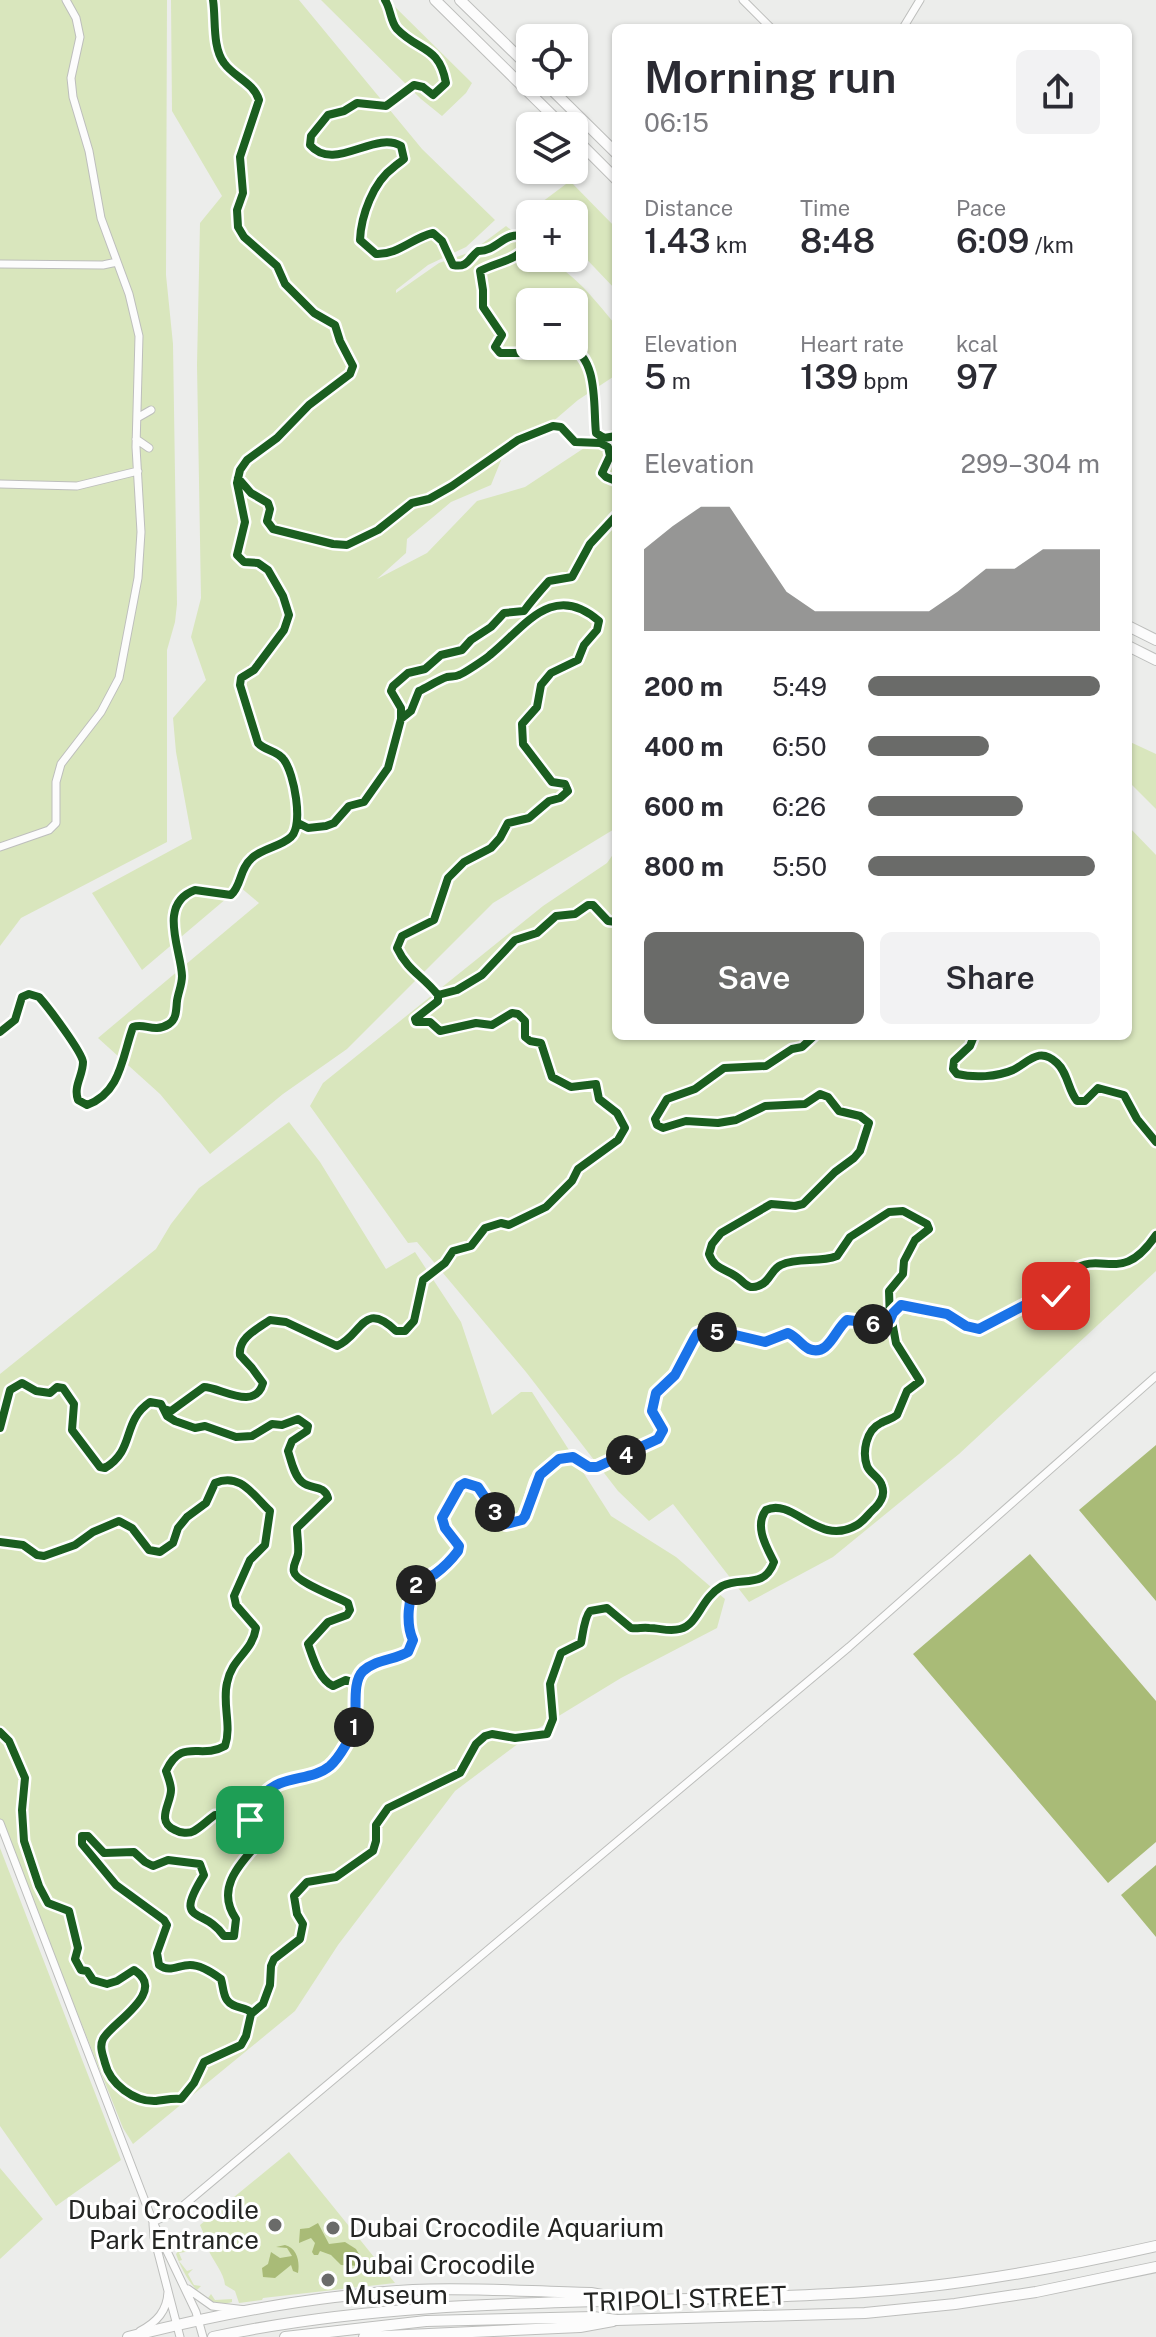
<!DOCTYPE html>
<meta charset="utf-8">
<style>
:root{--surface:#fff;--page:#f2f2f3;--text:#2b2b33;--muted:#7c7c81;--accent:#6a6b69}
body{margin:0;font-family:"Public Sans",sans-serif;background:var(--page);color:var(--text);height:100vh;display:flex;flex-direction:column;font-size:30px;white-space:nowrap}
*{box-sizing:border-box;margin:0}
p{font-size:26px;color:var(--muted)}
.icon{flex:none;width:44px;height:44px;fill:none;stroke:currentColor;stroke-width:2;stroke-linecap:round;stroke-linejoin:round}
.map{position:relative;flex:1;overflow:hidden}
.drawer{position:absolute;left:612px;top:24px;width:520px;height:1016px;display:flex;flex-direction:column;background:var(--surface);border-radius:12px;box-shadow:0 2px 6px #0004}
.drawer>*{flex:none}
.buttons{position:absolute;left:516px;top:24px;display:grid;gap:16px}
.buttons a{display:grid;place-items:center;width:72px;height:72px;border-radius:12px;background:var(--surface);box-shadow:0 2px 6px #0004;font-size:40px}
.pin{position:absolute;display:grid;place-items:center;width:68px;height:68px;color:#fff;margin:-34px;border-radius:16px;box-shadow:0 4px 12px #0006}
.km{position:absolute;width:40px;height:40px;margin:-20px;border-radius:50%;background:#222;color:#fff;font-size:22px;line-height:40px;text-align:center}
.round{display:grid;place-items:center;flex:none;width:84px;height:84px;border-radius:12px;background:var(--page)}
.head{display:flex;align-items:center;justify-content:space-between;height:136px;padding:0 32px}
h1{font-size:44px;font-weight:600;line-height:60px}
.figures{display:grid;grid-template-columns:repeat(3,1fr);gap:12px;height:136px;padding:8px 32px}
.figures div{display:grid;align-content:center}
.figures b{font-size:34px;font-weight:600}
.figures small{font-size:22px;font-weight:400}
.figures p{font-size:22px}
.chart{height:224px;padding:16px 32px}
.chart p{display:flex;justify-content:space-between}
.chart svg{width:100%;height:144px;margin-top:8px;fill:var(--accent);opacity:.7}
.primary-button{display:flex;gap:16px;margin-top:auto;padding:16px 32px}
.primary-button a{flex:1;height:92px;border-radius:12px;background:var(--accent);color:#fff;font-size:32px;font-weight:600;line-height:92px;text-align:center}
.primary-button a+a{background:var(--page);color:var(--text)}
ul{padding:0 32px;list-style:none;font-size:26px}
li{display:grid;grid-template-columns:128px 96px 1fr;align-items:center;height:60px}
li i{height:20px;border-radius:10px;background:var(--accent)}
.map>svg:first-child{display:block}
.green{fill:#d9e6bd;fill-rule:evenodd}
.water{fill:#a9bb77}
.lines{fill:none;stroke-linecap:round;stroke-linejoin:round}
.minor-casing{stroke:#bdbebc;stroke-width:9}
.highway-casing{stroke:#bdbebc;stroke-width:12}
.minor{stroke:#fcfcfc;stroke-width:7}
.highway{stroke:#fcfcfc;stroke-width:10}
.cycleway-casing{stroke:#fff;stroke-width:13}
.cycleway{stroke:#1b5e20;stroke-width:8}
.route-casing{stroke:#fff;stroke-width:16}
.route{stroke:#1a73e8;stroke-width:10}
.poi-dot{fill:#6a6b69;stroke:#fff;stroke-width:3}
.labels{text-anchor:middle;stroke-width:6;stroke-linejoin:round;paint-order:stroke}
.poi-label{font-size:26px;fill:#242523;stroke:#fff;text-anchor:start}
.street-label{font-size:26px;fill:#242523;stroke:#fff}
</style>
<div class="map">
<svg width="1156" height="2337" viewBox="0 0 1156 2337">
<rect width="100%" height="100%" fill="#ecedeb"/>
<path class="green" d="M 0,0 L 167,0 L 166,275 L 173,344 L 177,604 L 175,622 L 167,650 L 167,842 L 21,918 L 0,946 Z
M 171,0 L 299,0 L 422,149 L 495,220 L 466,247 L 428,265 L 396,290 L 396,293 L 439,263 L 471,252 L 506,226 L 530,245 L 530,258 C 565,258 594,300 616,325 L 616,375 L 578,400 L 543,430 L 508,443 L 491,485 L 451,502 L 407,539 L 406,553 L 377,579 L 427,553 L 477,501 L 525,487 L 616,427 L 616,828 L 493,903 L 347,1049 L 283,1094 L 210,1154 L 160,1094 L 98,1038 L 259,903 L 240,887 L 142,970 L 92,893 L 192,839 L 176,752 L 173,718 L 206,680 L 191,637 L 201,598 L 197,365 L 200,223 L 222,196 L 172,111 ZM 530,302 L 574,302 L 574,346 L 530,346 Z
M 321,0 L 388,0 L 472,83 L 466,93 L 442,116 L 421,99 Z
M 570,181 L 616,228 L 616,290 L 574,246 L 574,214 L 551,214 L 542,202 Z
M 1128,741 L 1156,754 L 1156,809 L 1128,781 Z
M 1128,826 L 1156,855 L 1156,1271 L 959,1454 L 833,1557 L 749,1602 L 673,1504 L 649,1521 L 618,1491 L 526,1372 L 417,1242 L 408,1243 L 310,1106 L 323,1083 L 543,906 L 607,863 L 616,850 L 616,1036 L 1128,1036 Z
M 289,1122 L 320,1162 L 386,1269 L 415,1252 L 461,1322 L 492,1415 L 521,1392 L 532,1392 L 611,1516 L 676,1557 L 725,1599 L 717,1628 L 621,1678 L 539,1728 L 455,1791 L 338,1945 L 295,2011 L 133,2144 L 123,2128 L 0,1819 L 0,1374 L 156,1249 L 171,1224 L 199,1188 Z
M 0,1848 L 121,2160 L 56,2206 L 0,2126 Z
M 289,2152 L 395,2283 L 263,2298 L 262,2300 L 239,2303 L 235,2291 L 225,2285 C 224,2273 213,2261 208,2249 L 203,2251 L 199,2247 L 195,2249 L 192,2244 L 209,2246 L 200,2225 Z
M 0,2168 L 43,2219 L 0,2259 Z
M 190,2246 L 191,2251 L 179,2253 L 182,2260 L 179,2261 L 187,2271 L 193,2269 L 188,2274 L 194,2285 L 201,2286 L 197,2290 L 208,2298 L 211,2294 L 215,2300 L 232,2299 L 232,2302 C 204,2311 184,2277 176,2254 L 180,2249 Z"/>
<path class="water" d="M 1156,1445 L 1156,1601 L 1079,1510 Z
M 1030,1554 L 1156,1701 L 1156,1842 L 1108,1883 L 913,1654 Z
M 1156,1865 L 1156,1937 L 1121,1895 Z
M 318,2223 L 329,2244 L 345,2242 L 356,2249 L 363,2261 L 361,2266 L 341,2265 L 331,2255 L 320,2251 L 318,2255 L 314,2255 L 312,2252 L 315,2243 L 311,2238 L 299,2243 L 300,2229 L 309,2228 Z
M 285,2245 C 297,2248 300,2261 298,2273 L 293,2271 L 291,2265 L 275,2278 L 263,2277 L 262,2268 L 268,2264 L 271,2252 L 280,2258 L 292,2256 L 287,2248 L 276,2247 Z"/>
<g class="lines">
<defs>
<path id="minor" d="M 743,0 L 771,28
M 903,28 L 920,0
M 0,264 L 103,265 L 117,262
M 137,418 L 151,410
M 136,439 L 149,448
M 0,484 L 77,486 L 138,471
M 0,847 L 49,830 L 56,823 L 56,782 L 61,764 L 101,712 L 119,678 L 138,578 L 141,532 L 136,447 L 139,336 L 129,294 L 101,218 L 89,151 L 73,97 L 71,78 L 80,37 L 76,18 L 66,0
M 0,1823 L 153,2222 L 196,2312 L 203,2337
M 153,2222 L 178,2210 L 849,1647 L 1156,1376
M 153,2224 L 154,2237 L 180,2337
M 188,2289 L 212,2306 L 246,2310
M 140,2331 C 157,2322 167,2311 168,2292"/>
<path id="highway" d="M 435,0 L 563,126
M 460,0 L 530,68
M 544,82 L 616,153
M 574,137 L 616,179
M 1128,626 L 1156,640
M 1128,646 L 1156,660
M 128,2337 C 218,2314 321,2295 413,2290 C 472,2287 532,2292 591,2293 L 613,2297
M 213,2337 C 427,2291 646,2307 864,2292 C 962,2286 1059,2268 1156,2246
M 285,2337 L 426,2321 L 593,2317 L 617,2320 L 865,2313 L 955,2304 L 1036,2292 L 1156,2267
M 364,2337 L 580,2327 L 613,2321"/>
</defs>
<use href="#minor" class="minor-casing"/>
<use href="#highway" class="highway-casing"/>
<use href="#minor" class="minor"/>
<use href="#highway" class="highway"/>
<defs>
<path id="cycleway" d="M 385,0 C 391,9 390,21 397,29 C 419,52 439,45 446,83 L 433,95 L 423,87 L 414,85 L 386,106 L 357,103 L 344,111 L 328,115 L 311,136 L 310,145 C 334,173 375,130 401,146 L 404,159 C 401,162 397,164 394,167 C 373,182 361,216 360,240 L 376,254 C 398,255 412,238 433,233 L 442,241 L 453,265 C 468,268 468,259 478,251 C 498,252 505,228 527,238 L 529,243 C 519,261 495,262 480,271 L 483,290 L 483,307 L 502,335 L 495,347 L 500,353 L 532,353 L 545,346
M 568,346 C 599,357 593,407 596,433 L 604,438 L 616,436
M 238,478 L 251,493 L 268,503 L 270,509 L 267,521 L 273,529 L 333,544 L 347,545 L 378,530 L 412,503 L 429,499 L 452,486 L 518,440 L 553,426 L 561,427 L 575,442 L 600,443 L 608,447 L 610,456 L 602,473 L 606,477 L 616,481
M 401,719 L 401,708 L 391,691 L 393,686 L 408,673 L 425,669 L 441,655 L 462,650 L 471,640 L 491,627 L 504,613 L 524,611 C 532,600 540,591 549,581 L 572,577 L 590,544 L 616,516
M 438,995 L 457,990 L 482,975 L 515,940 L 537,933 L 556,916 L 575,914 L 588,905 L 593,905 L 608,921 L 616,922
M 0,1032 L 15,1020 L 22,997 L 29,994 L 39,997 C 48,1007 82,1052 83,1062 C 83,1076 73,1086 78,1100 L 87,1105 C 121,1093 122,1057 133,1027 C 145,1022 153,1034 169,1024 C 177,1019 176,1009 177,1001 C 178,993 182,985 182,976 C 181,949 157,904 195,890 L 231,895 C 242,885 239,869 252,858 C 263,848 280,847 291,837 C 304,825 294,773 284,760 C 277,750 265,751 258,743 L 240,685 L 241,678 L 254,670 L 284,630 L 289,615 L 283,596 L 268,570 L 258,563 L 244,562 L 237,555 L 245,522 L 237,483 L 240,470 L 247,460 L 277,438 L 309,405 L 350,374 L 353,366 L 340,341 L 335,325 L 314,313 L 285,284 L 277,266 L 244,237 L 238,227 L 237,210 L 243,193 L 240,157 L 259,100 C 254,83 234,77 224,63 C 212,47 216,19 213,0
M 974,1036 L 970,1046 L 954,1061 L 953,1069 L 957,1074 C 974,1078 997,1077 1013,1070 C 1029,1062 1039,1046 1057,1063 C 1068,1073 1068,1090 1077,1101 L 1085,1101 L 1098,1088 L 1124,1095 L 1137,1119 L 1156,1142
M 164,1409 L 171,1411 L 204,1387 C 220,1387 255,1412 263,1383 L 252,1368 L 240,1355 C 238,1338 257,1329 270,1320 L 286,1322 L 337,1346 C 362,1336 363,1299 396,1331 L 405,1331 L 414,1321 L 423,1280 L 445,1263 L 453,1251 L 471,1246 L 485,1228 L 501,1223 L 509,1225 L 546,1207 L 572,1181 L 578,1169 L 618,1140 L 625,1128 L 617,1113 L 599,1099 L 596,1084 L 571,1087 L 552,1077 L 541,1043 L 530,1041 L 525,1037 L 525,1021 L 518,1014 L 512,1013 L 492,1025 L 476,1023 L 440,1031 L 430,1022 L 416,1022 L 415,1019 L 438,1001 L 438,995 C 422,975 408,971 397,948 L 402,936 L 434,920 L 448,878 L 464,862 L 491,848 L 500,838 L 508,823 L 529,818 L 549,801 L 560,798 L 568,791 L 565,784 L 552,782 L 523,744 L 522,724 L 537,707 L 541,685 L 551,673 L 578,660 L 584,645 L 597,630 L 599,621 C 552,580 524,628 490,655 C 487,658 463,674 459,675 C 455,677 451,676 447,677 C 438,680 428,687 419,691 L 411,711 L 401,719 L 388,768 L 364,802 L 349,806 L 334,823 L 326,826 L 308,828 L 298,823
M 0,1428 L 10,1390 L 22,1383 L 36,1391 L 50,1393 L 57,1387 L 63,1388 L 74,1404 L 72,1430 L 100,1467 L 105,1468 C 136,1449 121,1422 150,1402 L 161,1404 L 167,1416 L 175,1421 L 195,1428 L 205,1426 L 236,1437 L 252,1436 L 272,1424 L 282,1425 L 298,1419 L 308,1426 L 307,1431 L 292,1441 L 288,1451 C 291,1460 294,1476 302,1482 C 311,1490 324,1484 328,1498 L 297,1528 C 297,1536 299,1546 298,1554 C 297,1560 292,1566 294,1572 C 296,1582 337,1597 348,1603 L 350,1610 L 347,1615 L 328,1622 L 308,1644 C 313,1658 319,1680 333,1686 L 346,1680 L 356,1683 C 361,1675 363,1669 373,1664 C 387,1657 403,1660 412,1645 C 413,1638 409,1634 408,1626 C 407,1613 410,1584 423,1578 C 437,1572 449,1564 458,1551 L 459,1546 L 445,1528 L 442,1518 L 460,1486 L 465,1483 L 478,1487 L 500,1520 C 527,1537 529,1494 536,1480 C 543,1468 559,1457 573,1457 L 589,1467 L 597,1467 L 658,1439 L 663,1430 L 652,1411 L 656,1393 L 675,1375 L 694,1339 L 697,1334 L 710,1329 L 765,1342 L 788,1333 C 796,1337 801,1345 809,1349 C 829,1357 835,1329 847,1320 L 881,1324 L 890,1320 L 889,1291 L 903,1274 L 904,1261 L 915,1240 L 929,1229 L 927,1224 L 903,1211 L 889,1212 L 850,1237 L 837,1256 C 819,1263 798,1257 781,1265 C 771,1269 770,1283 758,1286 C 748,1290 744,1282 737,1277 C 725,1268 715,1270 709,1254 L 712,1244 L 721,1233 L 771,1204 L 795,1206 L 803,1204 L 835,1172 L 854,1158 L 860,1151 L 869,1123 L 860,1116 L 839,1111 L 828,1097 L 820,1094 L 805,1104 L 765,1106 L 736,1120 L 718,1123 L 686,1121 L 663,1128 L 657,1125 L 655,1119 L 667,1099 L 695,1089 L 724,1068 L 766,1066 L 792,1049 L 802,1047 L 814,1036
M 0,1542 L 23,1545 L 37,1555 L 44,1556 L 75,1545 L 93,1532 L 119,1521 L 132,1528 L 149,1550 L 160,1552 L 173,1543 L 178,1528 L 187,1517 L 206,1503 L 215,1483 C 240,1472 253,1495 270,1511 L 265,1545 L 250,1560 L 234,1596 L 236,1605 L 256,1628 C 252,1653 232,1657 227,1683 C 222,1704 232,1726 225,1746 C 200,1760 182,1737 166,1771 C 168,1777 171,1784 171,1790 C 171,1804 155,1821 175,1830 C 180,1833 189,1834 194,1831 C 201,1827 208,1820 215,1815 L 250,1820 L 261,1834 L 262,1839 C 242,1862 214,1887 236,1919 L 234,1936 L 224,1936 C 204,1906 172,1926 204,1875 L 200,1864 L 168,1860 L 153,1866 L 145,1862 L 134,1852 L 104,1853 L 88,1836 L 82,1836 L 82,1844 L 116,1885 L 164,1920 L 167,1925 L 157,1953 L 159,1965 C 170,1973 178,1965 190,1965 C 201,1965 213,1973 221,1979 C 223,1985 223,1995 227,2000 C 233,2009 245,2006 252,2013
M 0,1732 L 9,1741 L 25,1778 L 22,1810 L 24,1841 L 39,1886 L 48,1903 L 69,1911 L 78,1948 L 75,1959 L 81,1970 L 87,1971 L 93,1980 L 107,1984 L 117,1981 L 134,1970 C 169,1992 111,2023 103,2039 C 99,2047 103,2055 105,2063 C 110,2084 134,2102 156,2101 C 165,2100 172,2098 181,2099 L 194,2083 L 204,2062 L 241,2045 L 246,2036 L 251,2014 L 263,2004 L 270,1985 L 271,1966 L 274,1959 L 300,1939 L 303,1924 L 297,1914 L 294,1896 L 307,1882 L 336,1877 L 373,1851 L 376,1841 L 376,1825 L 388,1808 L 460,1773 L 476,1744 L 485,1736 L 492,1734 L 515,1738 L 547,1734 L 553,1719 L 550,1684 L 561,1653 L 581,1643 C 583,1634 584,1618 590,1611 L 607,1608 L 631,1628 C 638,1629 643,1627 649,1628 C 660,1628 669,1632 680,1629 C 699,1624 700,1599 722,1586 C 741,1576 764,1590 774,1562 C 766,1546 754,1526 766,1510 C 794,1497 818,1548 857,1525 C 864,1521 869,1513 875,1508 C 881,1502 885,1494 882,1486 C 880,1477 870,1474 867,1466 C 862,1452 866,1430 881,1423 C 886,1420 892,1419 897,1415 L 907,1391 L 920,1381 L 896,1343 L 891,1316 L 898,1307 L 905,1306 L 913,1309 L 947,1314 L 966,1326 L 979,1329 L 1027,1304 L 1052,1302 C 1060,1292 1060,1278 1072,1270 C 1104,1250 1121,1286 1156,1235
M 261,1834 L 265,1830 C 265,1820 256,1810 261,1800 C 272,1776 307,1780 327,1768 C 349,1754 361,1706 356,1683"/>
</defs>
<use href="#cycleway" class="cycleway-casing"/>
<use href="#cycleway" class="cycleway"/>
</g>
<g class="lines">
<defs>
<path id="route" d="M 250,1820 L 261,1834 L 265,1830 C 265,1817 255,1808 263,1796 C 280,1774 311,1782 330,1766 C 339,1758 353,1735 355,1723 C 357,1707 352,1682 363,1671 C 376,1659 395,1660 408,1652 L 413,1640 C 406,1625 407,1596 418,1583 C 423,1577 429,1578 435,1574 C 443,1568 452,1559 458,1551 L 459,1546 L 445,1528 L 442,1518 L 460,1486 L 465,1483 L 478,1487 L 500,1520 L 506,1524 L 522,1520 L 525,1516 L 540,1475 L 559,1459 L 573,1457 L 589,1467 L 597,1467 L 658,1439 L 663,1430 L 652,1411 L 656,1393 L 675,1375 L 694,1339 L 697,1334 L 710,1329 L 765,1342 L 788,1333 C 797,1337 801,1345 809,1349 C 829,1357 835,1329 847,1320 L 881,1324 L 890,1320 L 893,1313 L 901,1305 L 947,1314 L 966,1326 L 979,1329 L 1027,1304 L 1048,1304 L 1056,1296"/>
</defs>
<use href="#route" class="route-casing"/>
<use href="#route" class="route"/>
</g>
<g class="poi-dot">
<circle cx="275" cy="2225" r="8"/>
<circle cx="333" cy="2228" r="8"/>
<circle cx="328" cy="2280" r="8"/>
</g>
<g class="labels">
<g class="poi-label">
<text x="259" y="2219" text-anchor="end">Dubai Crocodile<tspan x="259" dy="30">Park Entrance</tspan></text>
<text x="349" y="2237">Dubai Crocodile Aquarium</text>
<text x="344" y="2274">Dubai Crocodile<tspan x="344" dy="30">Museum</tspan></text>
</g>
<g class="street-label">
<text transform="translate(685 2299) rotate(-2)" y="9">TRIPOLI STREET</text>
</g>
</g>
</svg>
<div class="buttons">
<a><svg class="icon" aria-label="locate" viewBox="0 0 24 24"><circle cx="12" cy="12" r="6"/><path d="M12 2v4M12 18v4M2 12h4M18 12h4"/></svg></a>
<a><svg class="icon" aria-label="layers" viewBox="0 0 24 24"><path d="M12 4l9 5-9 5-9-5zM3 14l9 5 9-5"/></svg></a>
<a>+</a>
<a>−</a>
</div>
<div class="pin" style="left:250px;top:1820px;background:#1e9e55"><svg class="icon" aria-label="arrive" viewBox="0 0 24 24"><path d="M6 21V4h12l-3 4 3 4H6"/></svg></div>
<div class="pin" style="left:1056px;top:1296px;background:#d93025"><svg class="icon" aria-label="check" viewBox="0 0 24 24"><path d="M5 12l5 5 9-10"/></svg></div>
<b class="km" style="left:354px;top:1727px">1</b>
<b class="km" style="left:416px;top:1585px">2</b>
<b class="km" style="left:495px;top:1512px">3</b>
<b class="km" style="left:626px;top:1455px">4</b>
<b class="km" style="left:717px;top:1332px">5</b>
<b class="km" style="left:873px;top:1324px">6</b>
<section class="drawer">
<div class="head"><div><h1>Morning run</h1><p>06:15</p></div><a class="round"><svg class="icon" aria-label="share" viewBox="0 0 24 24"><path d="M12 15V3M7 8l5-5 5 5M5 13v7h14v-7"/></svg></a></div>
<div class="figures">
<div><p>Distance</p><b>1.43<small> km</small></b></div>
<div><p>Time</p><b>8:48</b></div>
<div><p>Pace</p><b>6:09<small> /km</small></b></div>
</div>
<div class="figures">
<div><p>Elevation</p><b>5<small> m</small></b></div>
<div><p>Heart rate</p><b>139<small> bpm</small></b></div>
<div><p>kcal</p><b>97</b></div>
</div>
<div class="chart"><p><span>Elevation</span>299–304 m</p>
<svg viewBox="0 0 160 44" preserveAspectRatio="none"><path d="M0 44V19L10 12L20 6L30 6L40 19L50 32L60 38L70 38L80 38L90 38L100 38L110 32L120 25L130 25L140 19L150 19L160 19V44z"/></svg>
</div>
<ul>
<li><b>200 m</b>5:49<i style="width:100%"></i></li>
<li><b>400 m</b>6:50<i style="width:52%"></i></li>
<li><b>600 m</b>6:26<i style="width:67%"></i></li>
<li><b>800 m</b>5:50<i style="width:98%"></i></li>
</ul>
<div class="primary-button"><a>Save</a><a>Share</a></div>
</section>
</div>
